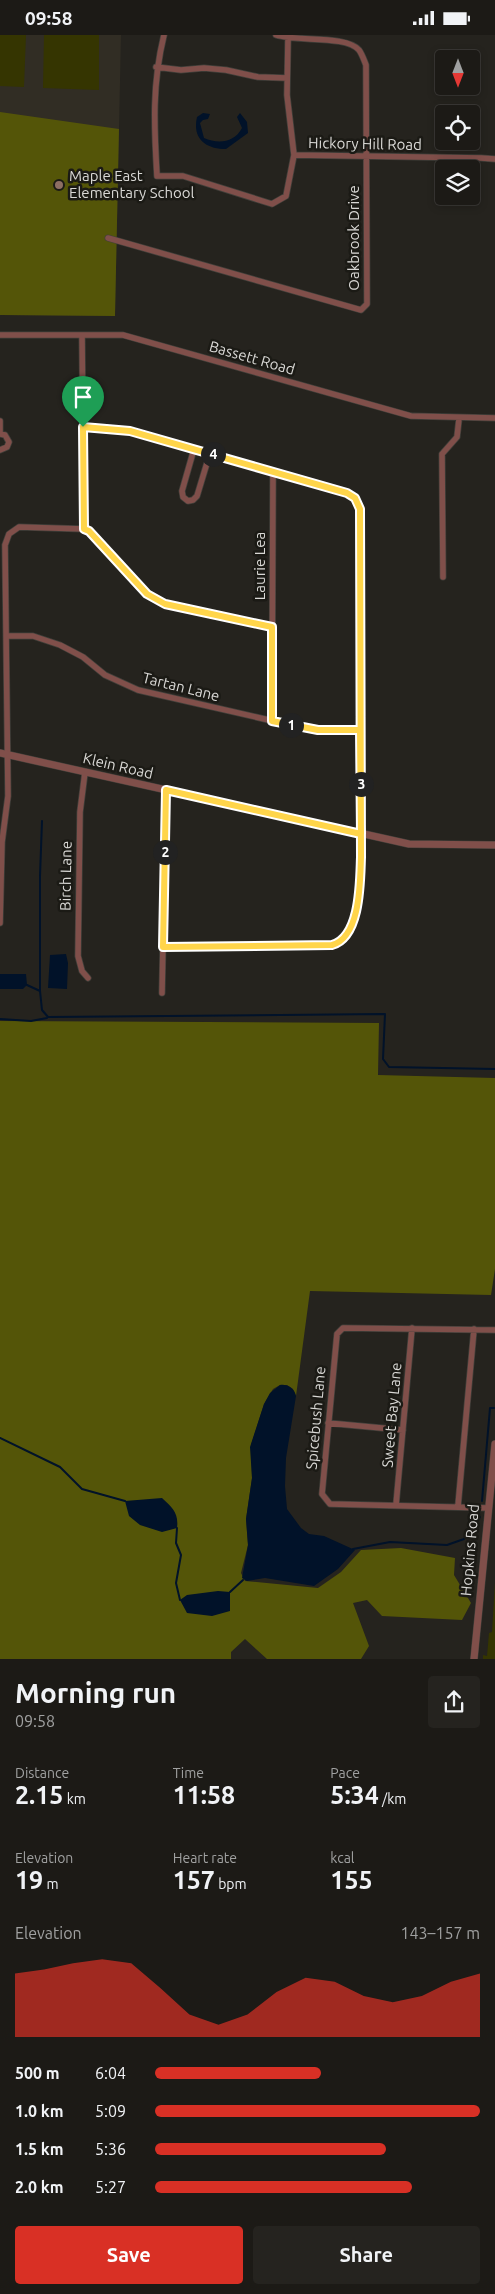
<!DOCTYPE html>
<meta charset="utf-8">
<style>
:root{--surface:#1c1a16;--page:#25231f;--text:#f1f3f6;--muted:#a0a1a1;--line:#3a3835;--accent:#d93025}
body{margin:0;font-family:Ubuntu,sans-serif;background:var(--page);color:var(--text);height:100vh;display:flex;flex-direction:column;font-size:19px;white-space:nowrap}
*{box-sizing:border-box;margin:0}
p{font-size:16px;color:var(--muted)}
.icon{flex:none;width:28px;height:28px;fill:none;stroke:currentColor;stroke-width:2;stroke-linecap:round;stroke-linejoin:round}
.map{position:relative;height:1624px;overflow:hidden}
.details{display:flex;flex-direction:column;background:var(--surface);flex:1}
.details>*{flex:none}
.needle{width:32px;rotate:180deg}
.buttons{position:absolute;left:435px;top:15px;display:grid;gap:10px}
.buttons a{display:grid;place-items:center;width:45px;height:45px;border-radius:5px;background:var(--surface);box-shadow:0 2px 8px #0003,0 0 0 1px var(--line);font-size:25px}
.pin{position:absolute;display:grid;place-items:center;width:42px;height:42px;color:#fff;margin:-51px -21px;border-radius:50% 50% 50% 0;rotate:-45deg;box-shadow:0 0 5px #0007}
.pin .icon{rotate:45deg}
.km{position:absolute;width:25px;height:25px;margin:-12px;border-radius:50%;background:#222;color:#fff;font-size:14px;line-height:25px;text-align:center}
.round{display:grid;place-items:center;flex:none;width:52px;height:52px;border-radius:5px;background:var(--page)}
.head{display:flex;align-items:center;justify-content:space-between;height:85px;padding:0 15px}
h1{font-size:28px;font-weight:700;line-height:38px}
.metrics{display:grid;grid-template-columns:repeat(3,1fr);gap:8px;height:85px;padding:5px 15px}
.metrics div{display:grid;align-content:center}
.metrics b{font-size:25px;font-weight:700}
.metrics small{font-size:14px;font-weight:400}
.metrics p{font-size:14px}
.chart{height:140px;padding:10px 15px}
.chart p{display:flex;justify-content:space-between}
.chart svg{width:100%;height:90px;margin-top:5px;fill:var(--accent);opacity:.7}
.action{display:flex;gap:10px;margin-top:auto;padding:10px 15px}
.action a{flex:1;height:58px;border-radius:5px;background:var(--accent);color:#fff;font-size:20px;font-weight:700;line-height:58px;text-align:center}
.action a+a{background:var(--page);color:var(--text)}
ul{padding:0 15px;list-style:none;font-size:16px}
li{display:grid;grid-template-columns:80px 60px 1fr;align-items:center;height:38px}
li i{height:12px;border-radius:6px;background:var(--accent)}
.status{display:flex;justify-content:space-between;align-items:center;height:35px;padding:0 25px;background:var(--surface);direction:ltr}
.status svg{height:14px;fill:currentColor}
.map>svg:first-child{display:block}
.built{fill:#312d24}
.green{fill:#353501}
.forest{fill:#545508}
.water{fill:#011229}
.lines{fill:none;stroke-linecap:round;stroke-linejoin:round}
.stream{stroke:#011229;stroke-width:2}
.minor-casing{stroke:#42403b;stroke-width:7}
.tertiary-casing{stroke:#42403b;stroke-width:8}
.minor{stroke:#804f4a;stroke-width:5.5}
.tertiary{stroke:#804f4a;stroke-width:7}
.route-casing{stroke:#fff;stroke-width:10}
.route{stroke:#ffd54a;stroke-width:6}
.education-dot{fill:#8d6e63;stroke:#1b1a15;stroke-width:2}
.labels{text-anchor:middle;stroke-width:5;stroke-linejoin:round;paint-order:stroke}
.street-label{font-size:15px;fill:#d9d8d5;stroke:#1b1a15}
.poi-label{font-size:15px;fill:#d9d8d5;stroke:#1b1a15;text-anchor:start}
</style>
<div class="status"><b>09:58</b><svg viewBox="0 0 49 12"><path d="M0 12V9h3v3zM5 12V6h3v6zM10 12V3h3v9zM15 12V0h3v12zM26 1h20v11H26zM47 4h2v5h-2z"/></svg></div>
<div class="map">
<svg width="495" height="1624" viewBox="0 0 495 1624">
<rect width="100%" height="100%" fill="#25231e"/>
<path class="built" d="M 0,0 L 121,0 L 115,281 L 0,280 Z"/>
<path class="green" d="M 0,0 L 26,0 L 24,52 L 0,51 Z
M 44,0 L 99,0 L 99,55 L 43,53 Z
M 495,1547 L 495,1624 L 483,1624 L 483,1620 L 487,1621 L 489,1598 L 492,1597 Z"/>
<path class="forest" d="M 0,77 L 119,94 L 115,281 L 0,280 Z
M 0,986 L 379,988 L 378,1040 L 495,1043 L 495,1234 L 491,1260 L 310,1256 L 296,1361 L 293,1354 L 287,1350 L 280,1350 L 273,1354 L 264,1369 L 251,1410 L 252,1443 L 246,1484 L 248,1510 L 241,1538 L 245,1546 L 318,1553 L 341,1537 L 361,1515 L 401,1513 L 455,1523 L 454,1540 L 471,1568 L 462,1585 L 382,1581 L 367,1565 L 353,1568 L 369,1611 L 361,1624 L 267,1624 L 245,1604 L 231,1617 L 231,1624 L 0,1624 Z"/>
<path class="water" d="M 203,78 L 210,79 L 208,84 L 203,85 L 200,88 L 204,103 C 218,109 234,108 242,93 L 237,82 L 240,78 L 247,87 L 248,98 L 226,114 C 206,114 192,104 197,82 Z
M 66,919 L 68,928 L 67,954 L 48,953 L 50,920 Z
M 0,939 L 26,939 L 27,950 L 23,954 L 0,954 Z
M 280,1350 C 288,1349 294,1353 296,1361 L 286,1423 L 285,1451 L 287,1474 L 301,1493 L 309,1499 L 324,1501 L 355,1515 L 338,1534 L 314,1551 L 265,1543 L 247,1546 L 242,1543 L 248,1510 L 246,1484 L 252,1443 L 250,1412 L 264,1369 L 270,1358 Z
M 162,1463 C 172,1472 179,1478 177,1493 L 162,1497 L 140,1490 L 129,1481 L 125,1466 Z
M 218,1556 L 230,1557 L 230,1576 L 212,1581 L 187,1578 L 180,1565 L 187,1560 Z"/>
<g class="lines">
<path class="stream" d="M 42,786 L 40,841 L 40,956 L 42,975 L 48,982 L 385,979 L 383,1024 L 389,1032 L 495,1034
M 27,950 L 40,956
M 0,984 L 31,986 L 47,983
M 0,1403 L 60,1432 L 82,1454 L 125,1466
M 482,1466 L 490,1373 L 494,1373
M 177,1493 L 176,1508 L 181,1520 L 176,1548 L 180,1565
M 353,1514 L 390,1507 L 447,1510 L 464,1504 L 480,1482
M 230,1557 L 243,1545"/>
<defs>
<path id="minor" d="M 164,0 C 152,49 154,91 157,141 L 183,141 L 272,169 L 286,161 L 294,120 L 287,60 L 288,4
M 156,32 L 181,35 L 204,33 L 226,35 L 258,42 L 287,43
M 294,120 L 481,123 L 495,124
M 108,203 L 361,275 L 367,269 L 366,30 C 364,25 362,19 359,15 C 346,0 298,7 276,0
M 0,300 L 123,300 L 411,381 L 495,383
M 82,300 L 84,494
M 0,386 L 0,399
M 83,392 L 130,396 L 334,453 L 351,460 L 360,474 L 361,822 C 361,846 361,903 331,910 L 163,912
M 0,399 L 5,400 L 9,407 L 7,412 L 0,415
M 194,414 L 182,456 L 183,462 L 188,466 L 193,465 L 197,461 L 210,418
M 84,494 L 89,496 L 147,559 L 165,569 L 272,592
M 443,542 L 442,419 L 457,402 L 459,384
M 7,601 L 33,601 L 60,610 L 83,622 L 105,640 L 138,655 L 304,693 L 335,696 L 361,695
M 272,685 L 273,436
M 85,737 L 80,777 L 78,921 L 82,936 L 88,943
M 0,888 L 2,807 L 8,761 L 5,510 L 9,499 L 19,492 L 84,494
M 162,958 L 166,755
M 328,1388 L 403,1395
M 396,1470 L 412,1293
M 458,1471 L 474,1294
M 488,1473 L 330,1469 L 322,1459 L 337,1299 L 343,1293 L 495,1295"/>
<path id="tertiary" d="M 0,718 L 409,809 L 495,810
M 474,1624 L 495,1409"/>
</defs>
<use href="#minor" class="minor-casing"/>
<use href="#tertiary" class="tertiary-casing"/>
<use href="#minor" class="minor"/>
<use href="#tertiary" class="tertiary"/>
</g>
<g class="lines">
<defs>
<path id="route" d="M 83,392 L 84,494 L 89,496 L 147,559 L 165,569 L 272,592 L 272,686 L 318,695 L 360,695 L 361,799 L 166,755 L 163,912 L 332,910 C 361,902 360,846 361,822 L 360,474 L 355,463 L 347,458 L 130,396 L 83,392"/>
</defs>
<use href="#route" class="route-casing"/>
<use href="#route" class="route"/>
</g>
<circle class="education-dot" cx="59" cy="150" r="5"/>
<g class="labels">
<g class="street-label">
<text transform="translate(365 109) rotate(1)" y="5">Hickory Hill Road</text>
<text transform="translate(354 203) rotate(-90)" y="5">Oakbrook Drive</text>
<text transform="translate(252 323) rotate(16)" y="5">Bassett Road</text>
<text transform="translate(260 531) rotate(-90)" y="5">Laurie Lea</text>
<text transform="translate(181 652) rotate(14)" y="5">Tartan Lane</text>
<text transform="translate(118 731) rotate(13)" y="5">Klein Road</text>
<text transform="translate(66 841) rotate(-89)" y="5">Birch Lane</text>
<text transform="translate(392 1380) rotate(-85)" y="5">Sweet Bay Lane</text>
<text transform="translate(316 1383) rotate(-85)" y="5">Spicebush Lane</text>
<text transform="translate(470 1515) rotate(-85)" y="5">Hopkins Road</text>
</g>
<g class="poi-label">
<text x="69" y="146">Maple East<tspan x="69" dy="17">Elementary School</tspan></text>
</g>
</g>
</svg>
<div class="buttons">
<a><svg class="needle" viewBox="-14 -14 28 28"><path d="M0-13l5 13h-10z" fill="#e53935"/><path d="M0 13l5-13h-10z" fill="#a0a1a1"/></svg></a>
<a><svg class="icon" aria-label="locate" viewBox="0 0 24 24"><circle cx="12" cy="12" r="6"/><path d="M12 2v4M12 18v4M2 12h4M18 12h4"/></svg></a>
<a><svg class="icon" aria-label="layers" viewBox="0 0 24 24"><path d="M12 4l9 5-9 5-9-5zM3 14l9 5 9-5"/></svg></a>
</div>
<div class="pin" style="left:83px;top:392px;background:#1e9e55"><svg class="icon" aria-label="arrive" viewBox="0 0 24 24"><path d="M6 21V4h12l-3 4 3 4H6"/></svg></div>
<b class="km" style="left:291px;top:690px">1</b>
<b class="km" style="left:165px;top:817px">2</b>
<b class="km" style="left:361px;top:749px">3</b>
<b class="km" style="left:213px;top:419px">4</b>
</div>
<section class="details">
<div class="head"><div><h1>Morning run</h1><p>09:58</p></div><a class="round"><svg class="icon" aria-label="share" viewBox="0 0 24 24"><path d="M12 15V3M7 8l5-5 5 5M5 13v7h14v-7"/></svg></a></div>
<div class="metrics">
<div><p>Distance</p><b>2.15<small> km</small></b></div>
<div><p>Time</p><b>11:58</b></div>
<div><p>Pace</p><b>5:34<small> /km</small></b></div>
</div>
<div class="metrics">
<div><p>Elevation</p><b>19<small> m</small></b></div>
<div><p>Heart rate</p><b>157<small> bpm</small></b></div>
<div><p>kcal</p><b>155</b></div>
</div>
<div class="chart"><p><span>Elevation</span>143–157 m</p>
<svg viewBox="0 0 160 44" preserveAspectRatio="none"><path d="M0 44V13L10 11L20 8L30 6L40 8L50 20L60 33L70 38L80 33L90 22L100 15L110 17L120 24L130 27L140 24L150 17L160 13V44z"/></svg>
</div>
<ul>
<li><b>500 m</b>6:04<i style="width:51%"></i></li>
<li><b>1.0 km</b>5:09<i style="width:100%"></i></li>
<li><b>1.5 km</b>5:36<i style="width:71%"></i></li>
<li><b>2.0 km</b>5:27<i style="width:79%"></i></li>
</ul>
<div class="action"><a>Save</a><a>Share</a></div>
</section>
